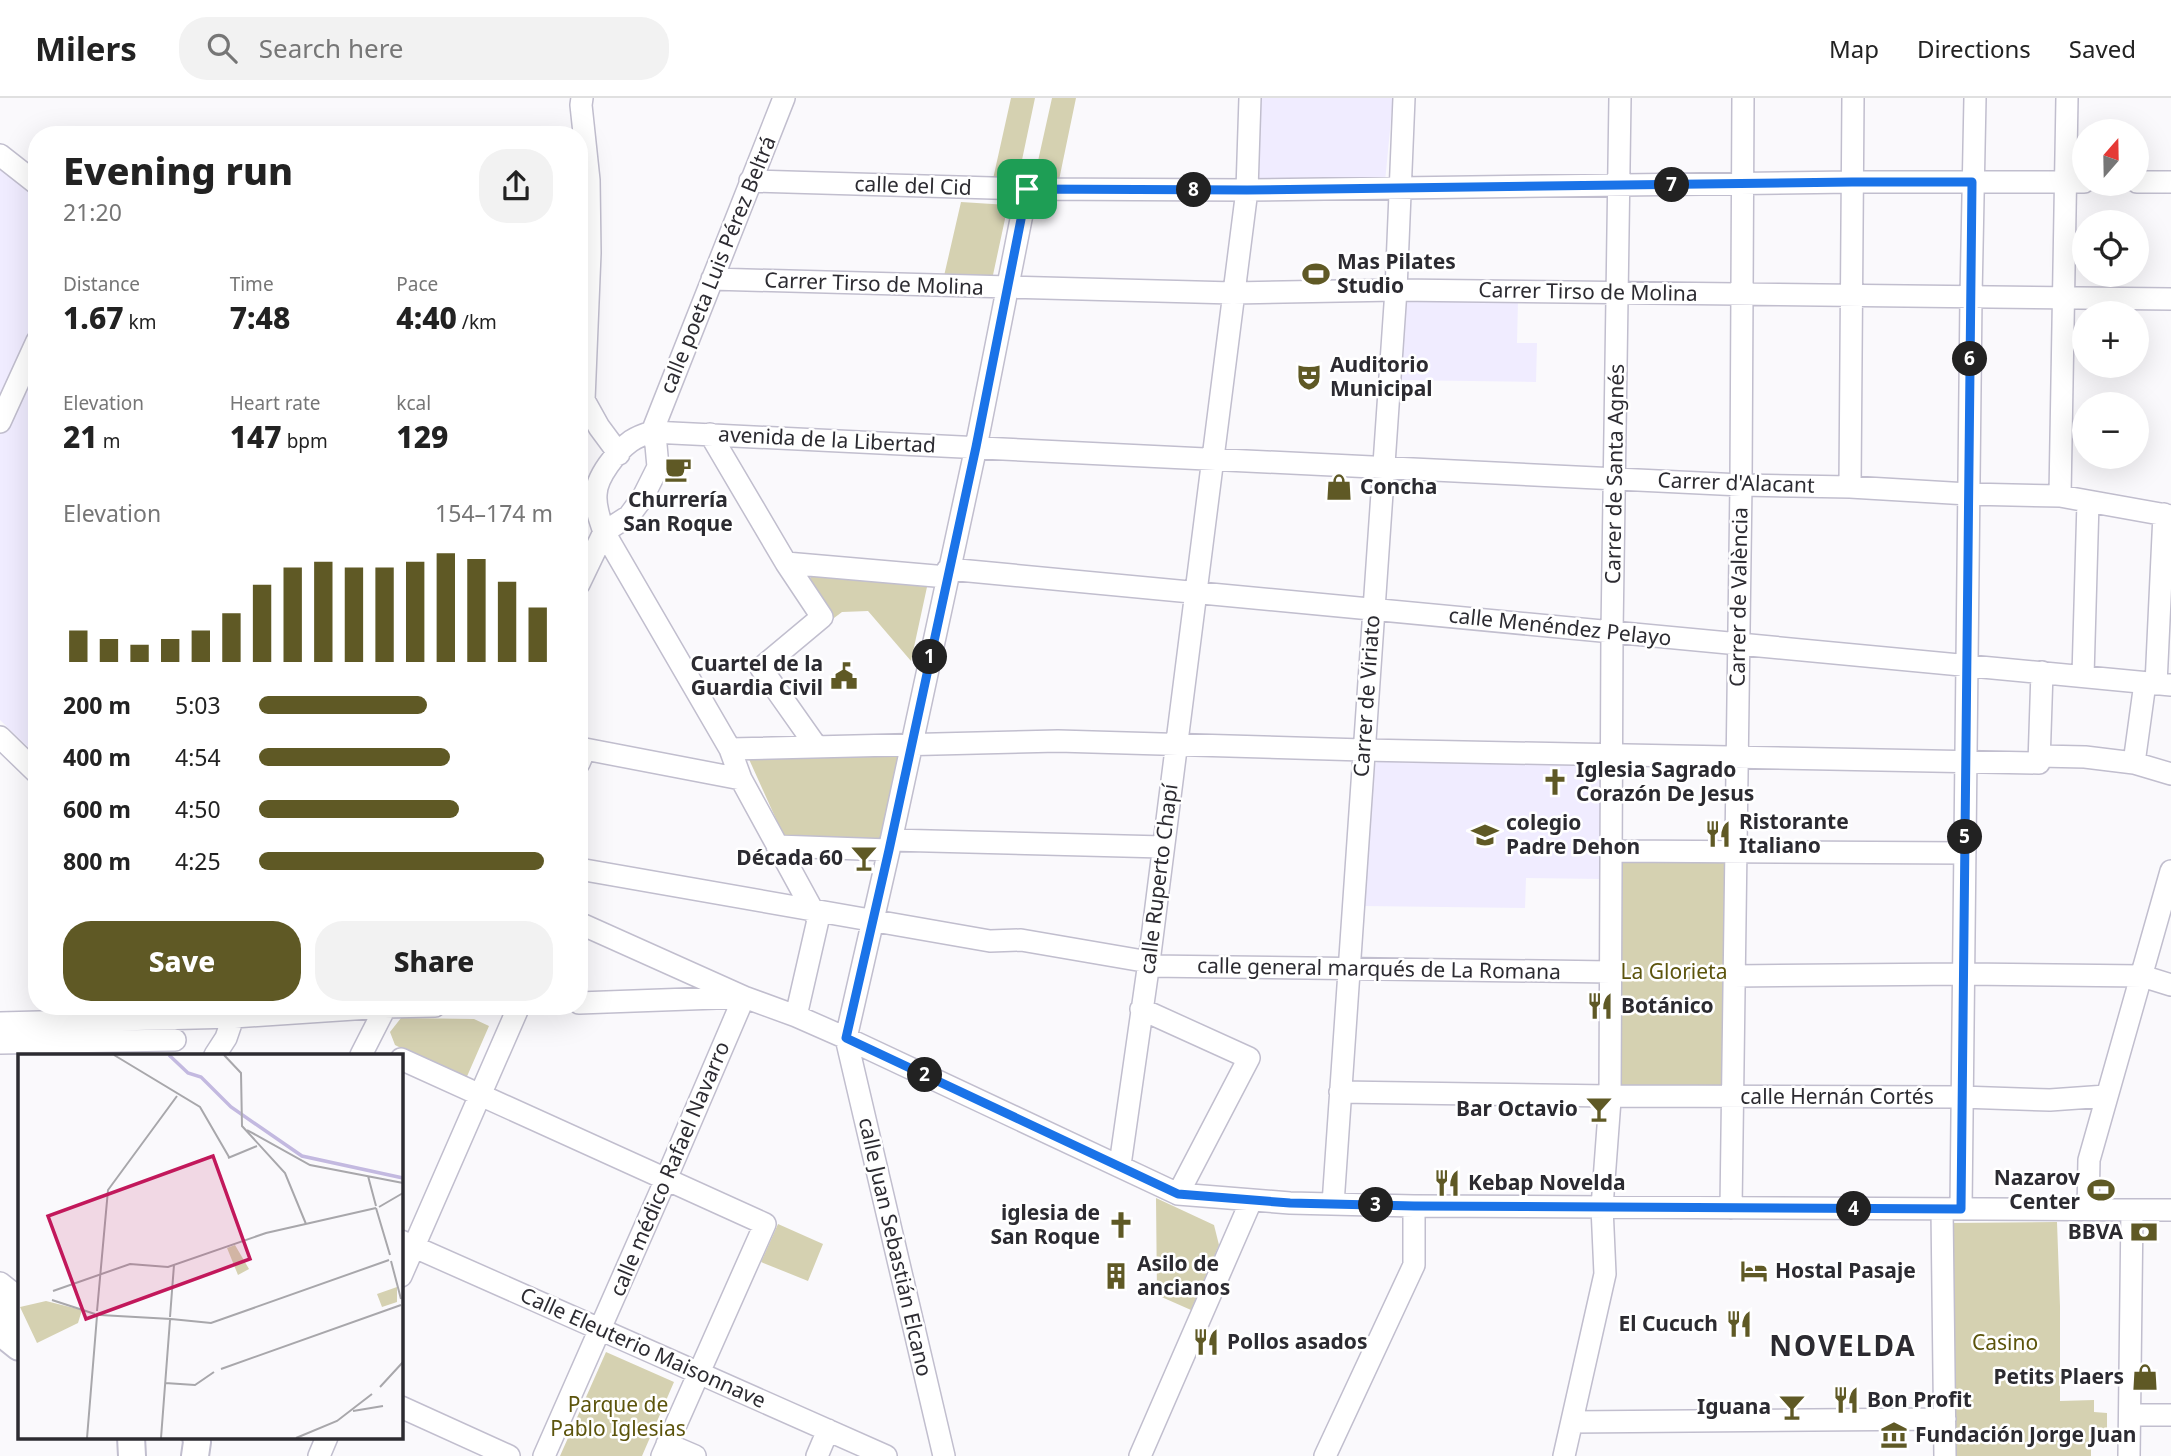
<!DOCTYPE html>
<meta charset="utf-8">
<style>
:root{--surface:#fff;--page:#f2f2f2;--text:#222;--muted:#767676;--line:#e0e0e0;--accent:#5f5925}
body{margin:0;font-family:"Noto Sans",sans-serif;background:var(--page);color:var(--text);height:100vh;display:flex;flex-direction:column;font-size:26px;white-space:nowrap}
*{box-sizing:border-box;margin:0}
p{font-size:23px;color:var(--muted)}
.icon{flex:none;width:38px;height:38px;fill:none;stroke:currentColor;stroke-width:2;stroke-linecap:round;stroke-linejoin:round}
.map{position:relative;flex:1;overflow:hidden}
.side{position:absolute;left:28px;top:28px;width:560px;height:889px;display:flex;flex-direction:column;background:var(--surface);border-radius:28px;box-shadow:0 7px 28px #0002}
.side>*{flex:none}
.needle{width:46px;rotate:20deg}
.fabs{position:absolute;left:2072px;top:21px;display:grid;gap:14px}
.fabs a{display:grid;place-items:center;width:77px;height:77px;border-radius:50%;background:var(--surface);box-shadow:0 7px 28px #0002;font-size:35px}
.pin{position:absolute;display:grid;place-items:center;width:60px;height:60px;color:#fff;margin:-30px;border-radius:14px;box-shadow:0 4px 10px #0006}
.km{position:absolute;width:35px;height:35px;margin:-18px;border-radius:50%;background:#222;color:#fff;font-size:19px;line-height:35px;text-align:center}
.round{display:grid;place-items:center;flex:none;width:74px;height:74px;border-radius:28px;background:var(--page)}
.summary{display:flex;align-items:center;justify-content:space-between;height:119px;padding:0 35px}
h1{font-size:38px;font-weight:800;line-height:52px}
.figures{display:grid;grid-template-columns:repeat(3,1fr);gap:10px;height:119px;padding:7px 35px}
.figures div{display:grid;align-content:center}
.figures b{font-size:30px;font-weight:800}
.figures small{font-size:19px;font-weight:400}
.figures p{font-size:19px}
.chart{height:196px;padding:14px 35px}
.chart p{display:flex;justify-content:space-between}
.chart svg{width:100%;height:126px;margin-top:7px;stroke:var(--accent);stroke-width:6}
.button{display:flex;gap:14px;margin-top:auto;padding:14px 35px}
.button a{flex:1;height:80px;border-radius:28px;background:var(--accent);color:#fff;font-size:28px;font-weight:800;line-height:80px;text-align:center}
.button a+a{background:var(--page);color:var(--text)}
ul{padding:0 35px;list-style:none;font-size:23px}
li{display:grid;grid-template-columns:112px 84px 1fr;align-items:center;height:52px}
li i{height:18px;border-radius:9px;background:var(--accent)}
header{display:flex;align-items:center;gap:42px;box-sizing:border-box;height:98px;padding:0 35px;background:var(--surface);border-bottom:2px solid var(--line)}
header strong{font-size:33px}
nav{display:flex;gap:38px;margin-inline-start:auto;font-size:24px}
.search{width:490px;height:63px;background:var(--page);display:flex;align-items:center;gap:18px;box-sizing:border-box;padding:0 24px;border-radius:28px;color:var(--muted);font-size:26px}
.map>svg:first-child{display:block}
.built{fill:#f0ecff}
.green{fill:#d5d1b1}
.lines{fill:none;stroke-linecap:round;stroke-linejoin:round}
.minor-casing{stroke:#c1bece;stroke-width:24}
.major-casing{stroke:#c1bece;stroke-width:30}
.minor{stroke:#fff;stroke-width:21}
.major{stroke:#fff;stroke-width:26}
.route-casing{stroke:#fff;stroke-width:14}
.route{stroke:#1a73e8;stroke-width:9}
.labels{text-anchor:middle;stroke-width:5;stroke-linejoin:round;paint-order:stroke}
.street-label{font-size:21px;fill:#2c2b31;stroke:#fff}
.poi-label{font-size:21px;font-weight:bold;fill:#2c2b31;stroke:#fff;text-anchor:start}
.park-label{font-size:21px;fill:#5c540c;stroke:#fff}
.district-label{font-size:28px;font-weight:bold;letter-spacing:2px;fill:#2c2b31;stroke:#fff}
.inset-river{fill:none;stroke:#c3b9e0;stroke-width:3.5}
.inset-road{fill:none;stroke:#a8a7ab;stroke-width:2}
.view{fill:#c2185b;fill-opacity:0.15;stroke:#c2185b;stroke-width:3.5}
.inset-edge{fill:none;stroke:#2c2b31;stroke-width:3.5}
</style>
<header>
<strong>Milers</strong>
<div class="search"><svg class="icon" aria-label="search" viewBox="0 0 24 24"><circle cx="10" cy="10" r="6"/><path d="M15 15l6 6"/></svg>Search here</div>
<nav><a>Map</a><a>Directions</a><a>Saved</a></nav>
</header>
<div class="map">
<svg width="2171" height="1358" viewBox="0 0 2171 1358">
<rect width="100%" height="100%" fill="#faf9fc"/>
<path class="built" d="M 1254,0 L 1393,0 L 1385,84 L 1252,86 Z
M 0,67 L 37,98 L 37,658 L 0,622 Z
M 1411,202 L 1518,203 L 1517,245 L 1537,245 L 1536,284 L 1399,282 L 1404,207 Z
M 1379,663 L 1596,667 L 1603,673 L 1601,781 L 1526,780 L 1525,810 L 1363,808 L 1374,667 Z"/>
<path class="green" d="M 1011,0 L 1035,0 L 1018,81 L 993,81 Z
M 1052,0 L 1076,0 L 1059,82 L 1034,81 Z
M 961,104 L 1008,107 L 993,177 L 944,178 Z
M 812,475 L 927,489 L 911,563 L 868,513 L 842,514 L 830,523 L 808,487 Z
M 900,658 L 882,747 L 785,741 L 748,659 Z
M 1620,758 L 1730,758 L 1727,990 L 1617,992 Z
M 401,920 L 474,921 L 489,928 L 465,983 L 395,947 L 390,934 Z
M 1156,1100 L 1214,1127 L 1219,1147 L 1191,1212 L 1157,1197 Z
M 2057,1124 L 2060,1208 L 2060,1303 L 2094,1302 L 2094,1314 L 2107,1315 L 2107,1333 L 2091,1333 L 2091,1358 L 1951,1358 L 1949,1125 Z
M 778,1126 L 823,1146 L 808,1183 L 761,1164 Z
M 606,1254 L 674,1284 L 642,1358 L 560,1358 Z"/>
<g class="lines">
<defs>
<path id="minor" d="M 582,0 L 581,7 L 589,82 L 590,155 L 584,302 L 599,329 L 619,356
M 0,57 L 37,86
M 750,83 L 1027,91 L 1247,92 L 1852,84 L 2084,84
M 2137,84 L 2171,84
M 712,181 L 1233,195 L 1396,192 L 2171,201
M 0,324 L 37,243
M 652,334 L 784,0
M 710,336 L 786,465 L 822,519 L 761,570 L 816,648
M 1850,389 L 1853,0
M 2060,398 L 2067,0
M 604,434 L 629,418 L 643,399 L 658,369 L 656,347 L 652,334
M 786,465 L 947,479
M 948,471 L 2171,587
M 579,486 L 604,434
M 2083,578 L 2088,404
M 2156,586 L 2164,416
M 0,639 L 37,675
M 730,651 L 1058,643 L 1363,652 L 2039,665 L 2042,574
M 2039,658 L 2085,659 L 2134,665 L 2171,676
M 579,665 L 585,651 L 741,681
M 2134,665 L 2145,585
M 891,742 L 1163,749
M 777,748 L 889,752
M 1612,753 L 1965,755
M 579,771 L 990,843 L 1021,842 L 1149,864
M 1148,868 L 1611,874
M 1734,878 L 1964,876 L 2142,878 L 2171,887
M 579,905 L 744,899 L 796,918 L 846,940 L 1178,1096 L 1290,1105 L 1414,1108 L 2171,1112
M 1141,911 L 1249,960 L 1178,1096
M 796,918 L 818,822 L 741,681 L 730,651 L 604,434 C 600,422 595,410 596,397 C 596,379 617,353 631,343 C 637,339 645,336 652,334 L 1741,387 L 1850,389 L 1968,396 L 2060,398 L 2171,418
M 0,925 L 234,919 L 384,909 L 435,908
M 0,945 L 175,942
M 215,957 L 226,940 L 237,908
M 361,957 L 386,908
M 401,961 L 765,1126 L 662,1358
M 1340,994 L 1610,998 L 1961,999 L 2050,1002 L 2106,998
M 1120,1067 L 1149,864 L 1247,92 L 1250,0
M 1333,1106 L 1396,192 L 1404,0
M 1731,1110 L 1741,386 L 1743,0
M 1942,1111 L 1945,1358
M 1961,1111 L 1971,199 L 1975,0
M 2088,1112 L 2089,1062 L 2171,773
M 401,1143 L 886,1358
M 401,1178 L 519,908
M 0,1185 L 19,1200
M 401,1309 L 509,1358
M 2130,1317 L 2171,1317
M 1572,1324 L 1945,1321
M 667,1346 L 695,1358
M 319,1358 L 327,1339
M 544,1358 L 666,1081 L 744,899 L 579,825
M 817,1358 L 828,1332
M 944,1358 L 846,940 L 889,752 L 976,349 L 1027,91
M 1140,1358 L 1251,1103
M 1325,1358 L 1414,1167 L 1414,1108
M 1564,1358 L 1605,1176 L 1602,1109 L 1610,1002 L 1612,534 L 1620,0
M 2129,1358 L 2132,1112"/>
<path id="major" d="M 0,1211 L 19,1226
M 0,1234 L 19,1249
M 131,1339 L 132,1358
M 195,1358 L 197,1344 L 196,1339"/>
</defs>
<use href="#minor" class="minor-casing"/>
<use href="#major" class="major-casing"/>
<use href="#minor" class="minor"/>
<use href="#major" class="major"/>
</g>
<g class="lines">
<defs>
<path id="route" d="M 1852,84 L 1972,84 L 1961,1111 L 1414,1108 L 1290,1105 L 1178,1096 L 846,940 L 889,752 L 976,349 L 1027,91 L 1247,92 Z"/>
</defs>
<use href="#route" class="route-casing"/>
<use href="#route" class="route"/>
</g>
<defs>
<symbol id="stadium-bare" viewBox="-9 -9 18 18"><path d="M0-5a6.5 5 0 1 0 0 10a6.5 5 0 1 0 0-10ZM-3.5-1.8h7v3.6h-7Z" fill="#5f5925" stroke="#fff" stroke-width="2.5" paint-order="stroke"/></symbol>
<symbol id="theatre-bare" viewBox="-9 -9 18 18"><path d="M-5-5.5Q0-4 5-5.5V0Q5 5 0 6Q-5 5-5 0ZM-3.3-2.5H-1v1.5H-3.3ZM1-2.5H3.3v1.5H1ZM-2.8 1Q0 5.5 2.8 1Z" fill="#5f5925" stroke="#fff" stroke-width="2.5" paint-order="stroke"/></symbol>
<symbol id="cafe-bare" viewBox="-9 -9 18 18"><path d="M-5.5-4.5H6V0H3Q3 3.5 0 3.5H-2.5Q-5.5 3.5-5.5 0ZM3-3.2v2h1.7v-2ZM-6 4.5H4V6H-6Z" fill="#5f5925" stroke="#fff" stroke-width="2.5" paint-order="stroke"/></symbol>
<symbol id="shop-bare" viewBox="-9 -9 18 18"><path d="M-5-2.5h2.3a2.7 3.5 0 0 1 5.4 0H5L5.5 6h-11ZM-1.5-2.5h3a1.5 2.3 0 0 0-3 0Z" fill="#5f5925" stroke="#fff" stroke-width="2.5" paint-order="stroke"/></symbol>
<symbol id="civic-bare" viewBox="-9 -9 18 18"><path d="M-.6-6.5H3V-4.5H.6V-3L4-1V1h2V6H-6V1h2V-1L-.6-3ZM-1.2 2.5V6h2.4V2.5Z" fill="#5f5925" stroke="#fff" stroke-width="2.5" paint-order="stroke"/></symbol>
<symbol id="church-bare" viewBox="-9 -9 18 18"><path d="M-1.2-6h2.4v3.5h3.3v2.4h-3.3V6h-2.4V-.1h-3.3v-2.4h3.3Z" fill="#5f5925" stroke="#fff" stroke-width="2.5" paint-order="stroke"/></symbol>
<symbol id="restaurant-bare" viewBox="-9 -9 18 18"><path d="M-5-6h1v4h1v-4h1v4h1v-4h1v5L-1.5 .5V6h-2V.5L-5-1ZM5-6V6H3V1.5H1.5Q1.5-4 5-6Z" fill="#5f5925" stroke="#fff" stroke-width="2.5" paint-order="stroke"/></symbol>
<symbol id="school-bare" viewBox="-9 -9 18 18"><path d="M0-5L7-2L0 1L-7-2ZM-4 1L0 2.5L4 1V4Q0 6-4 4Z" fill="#5f5925" stroke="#fff" stroke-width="2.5" paint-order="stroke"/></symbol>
<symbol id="bar-bare" viewBox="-9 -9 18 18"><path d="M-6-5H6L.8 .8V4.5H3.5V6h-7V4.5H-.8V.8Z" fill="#5f5925" stroke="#fff" stroke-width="2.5" paint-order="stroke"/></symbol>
<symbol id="bank-bare" viewBox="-9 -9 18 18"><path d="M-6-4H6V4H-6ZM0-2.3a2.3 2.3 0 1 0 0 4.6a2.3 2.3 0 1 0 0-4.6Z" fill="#5f5925" stroke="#fff" stroke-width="2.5" paint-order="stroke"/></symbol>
<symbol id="hotel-bare" viewBox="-9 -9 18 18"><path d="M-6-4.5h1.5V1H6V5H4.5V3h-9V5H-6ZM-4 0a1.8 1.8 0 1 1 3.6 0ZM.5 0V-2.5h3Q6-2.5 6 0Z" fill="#5f5925" stroke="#fff" stroke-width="2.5" paint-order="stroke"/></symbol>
<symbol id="building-bare" viewBox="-9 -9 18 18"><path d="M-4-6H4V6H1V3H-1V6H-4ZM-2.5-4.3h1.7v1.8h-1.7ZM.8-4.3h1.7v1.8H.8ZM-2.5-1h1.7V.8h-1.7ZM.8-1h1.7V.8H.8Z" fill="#5f5925" stroke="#fff" stroke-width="2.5" paint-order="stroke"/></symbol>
<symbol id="museum-bare" viewBox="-9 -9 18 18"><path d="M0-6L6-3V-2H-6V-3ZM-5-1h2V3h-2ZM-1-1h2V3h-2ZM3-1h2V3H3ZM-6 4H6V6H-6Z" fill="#5f5925" stroke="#fff" stroke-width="2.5" paint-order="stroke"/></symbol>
</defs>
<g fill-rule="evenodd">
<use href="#stadium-bare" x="1297" y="157" width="38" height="38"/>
<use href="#theatre-bare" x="1290" y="260" width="38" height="38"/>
<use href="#cafe-bare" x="659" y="352" width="38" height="38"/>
<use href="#shop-bare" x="1320" y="370" width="38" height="38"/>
<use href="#civic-bare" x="825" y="559" width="38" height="38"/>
<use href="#church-bare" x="1536" y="665" width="38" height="38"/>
<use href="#restaurant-bare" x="1699" y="717" width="38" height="38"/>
<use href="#school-bare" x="1466" y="718" width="38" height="38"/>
<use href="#bar-bare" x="845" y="741" width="38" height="38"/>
<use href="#restaurant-bare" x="1581" y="889" width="38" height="38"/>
<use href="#bar-bare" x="1580" y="992" width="38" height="38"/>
<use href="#restaurant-bare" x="1428" y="1066" width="38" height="38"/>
<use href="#stadium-bare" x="2082" y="1073" width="38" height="38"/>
<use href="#church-bare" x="1102" y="1108" width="38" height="38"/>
<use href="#bank-bare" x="2125" y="1115" width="38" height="38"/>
<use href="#hotel-bare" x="1735" y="1154" width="38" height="38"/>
<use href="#building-bare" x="1097" y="1159" width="38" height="38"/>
<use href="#restaurant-bare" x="1720" y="1207" width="38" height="38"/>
<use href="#restaurant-bare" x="1187" y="1225" width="38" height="38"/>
<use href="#shop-bare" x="2126" y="1260" width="38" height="38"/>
<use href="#restaurant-bare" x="1827" y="1283" width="38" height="38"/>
<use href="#bar-bare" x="1773" y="1290" width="38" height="38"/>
<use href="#museum-bare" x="1875" y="1318" width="38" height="38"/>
</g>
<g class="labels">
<g class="street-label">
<text transform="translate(913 88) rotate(2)" y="7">calle del Cid</text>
<text transform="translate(718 167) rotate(-68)" y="7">calle poeta Luis Pérez Beltrá</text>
<text transform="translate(874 186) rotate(2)" y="7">Carrer Tirso de Molina</text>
<text transform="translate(1588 194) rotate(1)" y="7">Carrer Tirso de Molina</text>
<text transform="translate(827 342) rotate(3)" y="7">avenida de la Libertad</text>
<text transform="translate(1615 376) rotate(-89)" y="7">Carrer de Santa Agnés</text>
<text transform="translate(1736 385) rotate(2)" y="7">Carrer d'Alacant</text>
<text transform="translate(1739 499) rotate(-89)" y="7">Carrer de València</text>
<text transform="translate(1560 529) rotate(6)" y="7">calle Menéndez Pelayo</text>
<text transform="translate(1367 598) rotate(-86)" y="7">Carrer de Viriato</text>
<text transform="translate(1159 781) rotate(-83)" y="7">calle Ruperto Chapí</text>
<text transform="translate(1379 871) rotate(1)" y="7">calle general marqués de La Romana</text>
<text x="1837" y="1006">calle Hernán Cortés</text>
<text transform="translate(670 1071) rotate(-67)" y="7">calle médico Rafael Navarro</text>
<text transform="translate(895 1149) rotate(77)" y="7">calle Juan Sebastián Elcano</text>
<text transform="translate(643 1250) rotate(24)" y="7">Calle Eleuterio Maisonnave</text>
</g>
<g class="poi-label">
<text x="1337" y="171">Mas Pilates<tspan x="1337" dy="24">Studio</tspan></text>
<text x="1330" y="274">Auditorio<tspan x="1330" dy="24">Municipal</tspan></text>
<text x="1360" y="396">Concha</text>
<text x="678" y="409" text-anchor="middle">Churrería<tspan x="678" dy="24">San Roque</tspan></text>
<text x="823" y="573" text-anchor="end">Cuartel de la<tspan x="823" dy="24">Guardia Civil</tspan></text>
<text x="1576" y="679">Iglesia Sagrado<tspan x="1576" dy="24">Corazón De Jesus</tspan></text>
<text x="1739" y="731">Ristorante<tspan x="1739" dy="24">Italiano</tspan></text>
<text x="1506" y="732">colegio<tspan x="1506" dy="24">Padre Dehon</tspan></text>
<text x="843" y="767" text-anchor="end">Década 60</text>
<text x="1621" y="915">Botánico</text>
<text x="1578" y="1018" text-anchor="end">Bar Octavio</text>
<text x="2080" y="1087" text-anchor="end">Nazarov<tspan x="2080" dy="24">Center</tspan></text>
<text x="1468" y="1092">Kebap Novelda</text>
<text x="1100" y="1122" text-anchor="end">iglesia de<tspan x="1100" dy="24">San Roque</tspan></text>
<text x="2123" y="1141" text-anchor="end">BBVA</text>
<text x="1137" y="1173">Asilo de<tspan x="1137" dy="24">ancianos</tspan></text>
<text x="1775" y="1180">Hostal Pasaje</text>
<text x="1718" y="1233" text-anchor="end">El Cucuch</text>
<text x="1227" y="1251">Pollos asados</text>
<text x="2124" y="1286" text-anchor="end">Petits Plaers</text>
<text x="1867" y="1309">Bon Profit</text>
<text x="1771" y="1316" text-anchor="end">Iguana</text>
<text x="1915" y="1344">Fundación Jorge Juan</text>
</g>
<g class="park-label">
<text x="1674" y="881">La Glorieta</text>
<text x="2005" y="1252">Casino</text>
<text x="618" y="1314">Parque de<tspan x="618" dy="24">Pablo Iglesias</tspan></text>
</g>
<g class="district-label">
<text x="1843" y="1258">NOVELDA</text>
</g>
</g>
<g transform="translate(18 956)">
<rect width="385" height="385" fill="#faf9fc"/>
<path d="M 217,191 L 231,215 L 220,221 L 209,194 ZM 379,233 L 379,248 L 364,253 L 359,240 ZM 28,247 L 64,256 L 60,269 L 19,289 L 2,253 Z" fill="#d5d1b1"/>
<path class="inset-river" d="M 151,1 L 170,19 L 183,23 L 213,53 L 284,102 L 385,124"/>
<path class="inset-road" d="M 96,1 L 182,53 L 211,103M 206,1 L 223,19 L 224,72 L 267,119 L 288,170M 229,76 L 292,111 L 385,129M 210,104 L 239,92M 350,122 L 358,152M 361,153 L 385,139M 358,154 L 372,201M 373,207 L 383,245M 35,237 L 112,210 L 150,213 L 248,179 L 358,154M 34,246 L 77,260M 79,257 L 90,136 L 159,42M 82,261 L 153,265M 152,263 L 156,211M 153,265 L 193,269 L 371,206M 203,315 L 383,251M 147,329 L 177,331 L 196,318M 362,333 L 385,308M 335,357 L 365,352M 69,384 L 79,262M 143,384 L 152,266M 278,384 L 319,367 L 354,340"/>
<path class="view" d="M 195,102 L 232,205 L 68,265 L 30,162 Z"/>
<rect width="385" height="385" class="inset-edge"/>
</g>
</svg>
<div class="fabs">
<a><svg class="needle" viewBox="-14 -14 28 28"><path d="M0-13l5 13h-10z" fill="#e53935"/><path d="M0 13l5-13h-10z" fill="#767676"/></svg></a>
<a><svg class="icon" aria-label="locate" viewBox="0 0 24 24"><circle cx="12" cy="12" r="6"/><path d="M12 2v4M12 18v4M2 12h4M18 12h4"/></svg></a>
<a>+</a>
<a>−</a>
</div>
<div class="pin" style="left:1027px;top:91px;background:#1e9e55"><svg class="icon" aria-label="arrive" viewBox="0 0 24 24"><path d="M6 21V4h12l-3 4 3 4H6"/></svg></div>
<b class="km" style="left:930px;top:559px">1</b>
<b class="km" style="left:925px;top:977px">2</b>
<b class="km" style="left:1376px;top:1107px">3</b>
<b class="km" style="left:1854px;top:1111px">4</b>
<b class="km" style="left:1965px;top:739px">5</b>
<b class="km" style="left:1970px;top:261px">6</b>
<b class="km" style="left:1672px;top:87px">7</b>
<b class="km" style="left:1194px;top:92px">8</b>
<section class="side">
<div class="summary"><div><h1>Evening run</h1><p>21:20</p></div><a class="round"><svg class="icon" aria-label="share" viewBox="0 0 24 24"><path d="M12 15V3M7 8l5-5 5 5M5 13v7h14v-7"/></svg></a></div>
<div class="figures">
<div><p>Distance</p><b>1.67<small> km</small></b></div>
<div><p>Time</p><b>7:48</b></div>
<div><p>Pace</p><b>4:40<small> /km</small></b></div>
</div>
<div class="figures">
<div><p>Elevation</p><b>21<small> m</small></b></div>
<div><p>Heart rate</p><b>147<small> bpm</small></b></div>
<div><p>kcal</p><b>129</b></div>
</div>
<div class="chart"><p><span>Elevation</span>154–174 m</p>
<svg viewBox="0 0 160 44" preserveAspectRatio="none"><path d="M5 44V33M15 44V36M25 44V38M35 44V36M45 44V33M55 44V27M65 44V17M75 44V11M85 44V9M95 44V11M105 44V11M115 44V9M125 44V6M135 44V8M145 44V16M155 44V25"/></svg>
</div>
<ul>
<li><b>200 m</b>5:03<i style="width:57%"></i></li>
<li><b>400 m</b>4:54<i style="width:65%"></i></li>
<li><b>600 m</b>4:50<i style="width:68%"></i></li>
<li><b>800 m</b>4:25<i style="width:97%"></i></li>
</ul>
<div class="button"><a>Save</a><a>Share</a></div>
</section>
</div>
